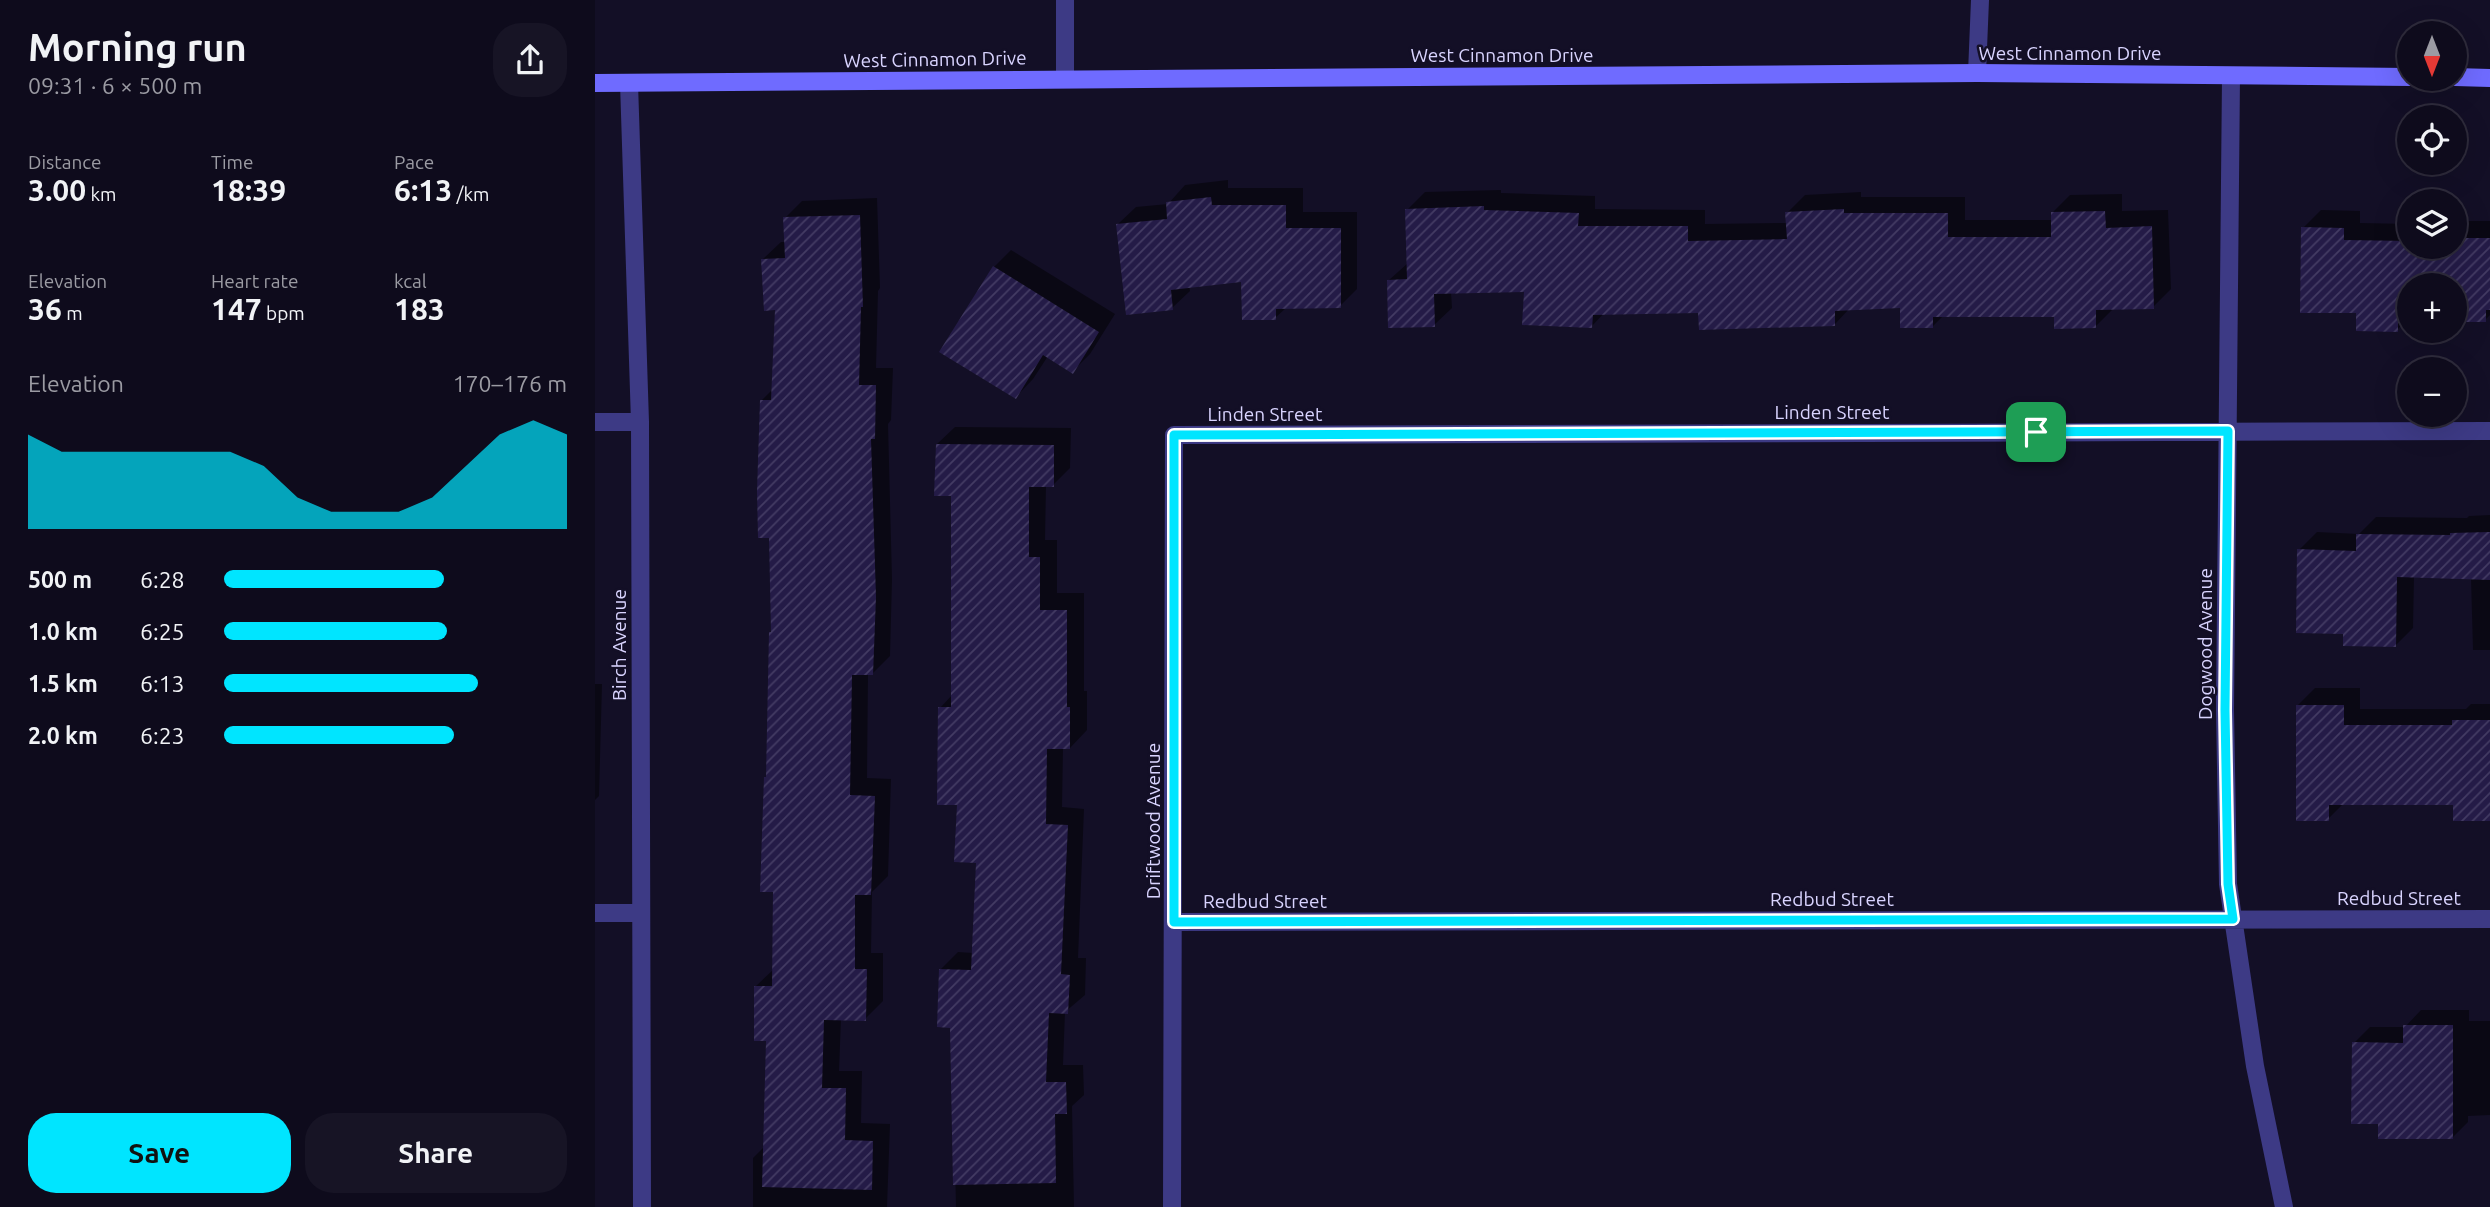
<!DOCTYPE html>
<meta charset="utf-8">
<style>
:root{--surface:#0e0b1c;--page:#171425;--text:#f1f3f6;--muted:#9b9ba3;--line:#2e2b3b;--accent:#00e5ff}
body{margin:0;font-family:Ubuntu,sans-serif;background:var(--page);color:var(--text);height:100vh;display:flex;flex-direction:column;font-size:26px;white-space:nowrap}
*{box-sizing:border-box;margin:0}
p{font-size:23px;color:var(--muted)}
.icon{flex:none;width:38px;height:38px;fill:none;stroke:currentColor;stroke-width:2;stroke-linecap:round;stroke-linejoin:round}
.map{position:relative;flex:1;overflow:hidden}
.panel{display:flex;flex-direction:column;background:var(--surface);width:595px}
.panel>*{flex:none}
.needle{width:46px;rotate:180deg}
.buttons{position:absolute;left:1802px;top:21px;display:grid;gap:14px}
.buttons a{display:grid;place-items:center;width:70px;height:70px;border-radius:50%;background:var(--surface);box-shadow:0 7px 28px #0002,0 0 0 2px var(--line);font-size:35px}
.pin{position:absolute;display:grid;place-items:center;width:60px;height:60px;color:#fff;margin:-30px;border-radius:14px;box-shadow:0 4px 10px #0006}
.round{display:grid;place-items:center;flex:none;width:74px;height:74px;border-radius:28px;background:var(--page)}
.headline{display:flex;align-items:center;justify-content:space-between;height:119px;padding:0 28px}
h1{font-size:38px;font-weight:700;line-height:52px}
.metrics{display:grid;grid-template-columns:repeat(3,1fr);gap:10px;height:119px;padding:7px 28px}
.metrics div{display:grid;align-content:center}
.metrics b{font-size:30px;font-weight:700}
.metrics small{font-size:19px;font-weight:400}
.metrics p{font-size:19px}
.chart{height:196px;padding:14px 28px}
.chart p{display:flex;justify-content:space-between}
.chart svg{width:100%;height:126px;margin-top:7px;fill:var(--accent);opacity:.7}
.cta{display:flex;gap:14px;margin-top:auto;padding:14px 28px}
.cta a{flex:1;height:80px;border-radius:28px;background:var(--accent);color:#111;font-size:28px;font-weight:700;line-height:80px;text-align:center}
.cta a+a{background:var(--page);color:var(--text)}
ul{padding:0 28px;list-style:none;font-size:23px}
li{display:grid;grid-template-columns:112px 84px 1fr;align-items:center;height:52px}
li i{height:18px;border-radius:9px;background:var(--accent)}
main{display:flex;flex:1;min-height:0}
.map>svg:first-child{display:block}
.shadow{fill:#0007}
.building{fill:url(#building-hatch)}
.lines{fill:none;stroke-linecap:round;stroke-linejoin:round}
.street{stroke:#3d3a85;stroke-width:18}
.secondary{stroke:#6f6bff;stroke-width:18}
.route-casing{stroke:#fff;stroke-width:14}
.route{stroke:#00e5ff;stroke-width:9}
.labels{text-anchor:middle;stroke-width:5;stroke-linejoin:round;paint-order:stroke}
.street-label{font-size:19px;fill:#d9d4ff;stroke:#130f26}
</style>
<main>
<section class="panel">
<div class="headline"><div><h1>Morning run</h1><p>09:31 · 6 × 500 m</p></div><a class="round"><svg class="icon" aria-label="share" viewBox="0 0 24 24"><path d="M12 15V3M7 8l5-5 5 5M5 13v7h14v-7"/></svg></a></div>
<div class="metrics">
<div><p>Distance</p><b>3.00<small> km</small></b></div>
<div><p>Time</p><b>18:39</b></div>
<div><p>Pace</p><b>6:13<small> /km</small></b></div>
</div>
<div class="metrics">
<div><p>Elevation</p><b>36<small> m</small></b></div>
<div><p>Heart rate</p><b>147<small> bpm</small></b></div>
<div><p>kcal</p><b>183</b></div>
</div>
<div class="chart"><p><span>Elevation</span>170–176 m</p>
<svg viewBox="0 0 160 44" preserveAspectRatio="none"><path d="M0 44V11L10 17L20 17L30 17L40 17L50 17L60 17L70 22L80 33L90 38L100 38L110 38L120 33L130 22L140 11L150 6L160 11V44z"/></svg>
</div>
<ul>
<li><b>500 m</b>6:28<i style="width:64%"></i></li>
<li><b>1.0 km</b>6:25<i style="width:65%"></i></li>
<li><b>1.5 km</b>6:13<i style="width:74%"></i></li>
<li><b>2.0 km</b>6:23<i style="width:67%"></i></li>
</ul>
<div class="cta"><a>Save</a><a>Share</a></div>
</section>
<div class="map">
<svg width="1895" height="1207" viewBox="0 0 1895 1207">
<defs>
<pattern id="building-hatch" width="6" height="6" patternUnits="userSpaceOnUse" patternTransform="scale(1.75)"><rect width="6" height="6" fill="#241b47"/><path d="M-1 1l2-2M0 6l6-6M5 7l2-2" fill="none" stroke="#433b63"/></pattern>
</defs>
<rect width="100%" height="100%" fill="#130f26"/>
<path class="shadow" d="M 633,180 L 633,188 L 708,188 L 708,212 L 762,212 L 762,289 L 745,306 L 692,307 L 680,318 L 648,280 L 594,286 L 595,291 L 577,308 L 523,224 L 541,207 L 573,204 L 590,185 Z
M 906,190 L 906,193 L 1000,196 L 1000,209 L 1110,210 L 1110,224 L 1193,223 L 1192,213 L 1210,195 L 1266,192 L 1266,197 L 1370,197 L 1370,220 L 1458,220 L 1457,213 L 1475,195 L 1527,194 L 1527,211 L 1573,210 L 1576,289 L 1558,307 L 1518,309 L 1500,327 L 1460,315 L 1349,315 L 1337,327 L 1307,306 L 1255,308 L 1240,324 L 1105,311 L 1009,313 L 997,326 L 930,290 L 856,292 L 857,308 L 839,325 L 794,280 L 813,263 L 812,210 L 830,192 Z
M 282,198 L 285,288 L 283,291 L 281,368 L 298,368 L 296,420 L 293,424 L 297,579 L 295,656 L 278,673 L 273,673 L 272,778 L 296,779 L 293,876 L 277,892 L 276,953 L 288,953 L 288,1001 L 270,1019 L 246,1019 L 244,1071 L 267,1071 L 266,1123 L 295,1124 L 292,1207 L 158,1207 L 158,1158 L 170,1146 L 173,1039 L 161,986 L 179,969 L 178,631 L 175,536 L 167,400 L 178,389 L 181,308 L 168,259 L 186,242 L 191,242 L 190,218 L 207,201 Z
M 1726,210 L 1765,211 L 1765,223 L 1815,224 L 1815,247 L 1860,247 L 1860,224 L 1868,225 L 1871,221 L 1895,221 L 1895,315 L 1890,320 L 1860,285 L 1815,285 L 1812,320 L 1802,330 L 1762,312 L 1708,228 Z
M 416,250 L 520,314 L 495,354 L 478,371 L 453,356 L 438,379 L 421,397 L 399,267 Z
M 360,427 L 476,428 L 475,468 L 458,485 L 451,485 L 450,540 L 462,540 L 462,593 L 489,593 L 489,691 L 492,691 L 492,730 L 475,748 L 468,748 L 467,807 L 489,809 L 483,958 L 491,958 L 490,995 L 470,1012 L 468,1065 L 488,1065 L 489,1095 L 477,1106 L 479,1207 L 361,1207 L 357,1026 L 346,969 L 363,952 L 378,953 L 383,861 L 364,803 L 345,708 L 358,694 L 358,495 L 342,444 Z
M 1895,515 L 1895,650 L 1878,650 L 1876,578 L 1819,576 L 1818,628 L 1801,645 L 1750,632 L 1704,550 L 1722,532 L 1764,534 L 1781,517 L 1872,518 L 1874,516 Z
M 0,684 L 7,684 L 4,796 L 0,800 Z
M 1720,688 L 1765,688 L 1765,709 L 1871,709 L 1876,704 L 1895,704 L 1895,819 L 1859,804 L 1748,804 L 1733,819 L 1703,705 Z
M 1826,1010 L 1874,1010 L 1874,1021 L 1895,1021 L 1895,1115 L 1873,1116 L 1873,1122 L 1857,1138 L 1785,1122 L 1759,1043 L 1775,1027 L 1810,1027 Z"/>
<path class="building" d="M 616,197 L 617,205 L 691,205 L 691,228 L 746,228 L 746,308 L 681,309 L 681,320 L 647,320 L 646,282 L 576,290 L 578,310 L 531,315 L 521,224 L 572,219 L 571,202 Z
M 889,206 L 889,210 L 984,213 L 983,226 L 1093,226 L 1093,241 L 1192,239 L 1190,212 L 1249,209 L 1249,213 L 1353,213 L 1353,237 L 1456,237 L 1456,212 L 1510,211 L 1511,228 L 1557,226 L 1559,309 L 1501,310 L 1501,328 L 1459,329 L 1459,317 L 1338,317 L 1338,328 L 1305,328 L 1305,308 L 1240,311 L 1240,326 L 1104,330 L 1103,313 L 998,315 L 997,328 L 927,325 L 929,292 L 839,294 L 840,327 L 793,328 L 792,280 L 812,279 L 810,209 Z
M 265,215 L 268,307 L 266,307 L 264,385 L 281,385 L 280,439 L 276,439 L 281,597 L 278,675 L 257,675 L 255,795 L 280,796 L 276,895 L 260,895 L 260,969 L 272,969 L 271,1021 L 229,1020 L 227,1088 L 251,1088 L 250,1140 L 278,1141 L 277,1190 L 167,1187 L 171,1041 L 159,1041 L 159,986 L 177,986 L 178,892 L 165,892 L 169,777 L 171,777 L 174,632 L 176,632 L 174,538 L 163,538 L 162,491 L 165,400 L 176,400 L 180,310 L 169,311 L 166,259 L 190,258 L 188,217 Z
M 1706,227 L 1749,228 L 1749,240 L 1815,241 L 1815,247 L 1860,247 L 1860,238 L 1895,238 L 1895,310 L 1891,310 L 1891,322 L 1860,322 L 1860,285 L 1815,285 L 1815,322 L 1803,322 L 1803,332 L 1761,331 L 1761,313 L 1705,313 Z
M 398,266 L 504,332 L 478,374 L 448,355 L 421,399 L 344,352 Z
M 341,444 L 459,445 L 459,487 L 434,487 L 434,557 L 445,557 L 445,610 L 472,610 L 472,707 L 475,707 L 475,749 L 452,749 L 451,824 L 473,825 L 466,974 L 475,975 L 473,1014 L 454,1013 L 451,1082 L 471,1082 L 472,1114 L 460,1114 L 461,1183 L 358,1185 L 355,1028 L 342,1027 L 344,969 L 376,970 L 381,863 L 359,862 L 362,805 L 342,805 L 343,707 L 356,707 L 356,496 L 339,496 Z
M 1895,532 L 1895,580 L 1802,577 L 1801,647 L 1748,646 L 1748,634 L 1701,633 L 1702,549 L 1761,551 L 1761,534 L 1855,535 L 1855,533 Z
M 1701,705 L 1749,705 L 1749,725 L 1857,725 L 1857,720 L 1895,720 L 1895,821 L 1858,821 L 1858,805 L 1734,805 L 1734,821 L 1701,821 Z
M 1808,1025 L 1858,1025 L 1858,1139 L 1783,1139 L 1783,1124 L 1756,1124 L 1757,1042 L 1808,1043 Z"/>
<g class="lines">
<path class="street" d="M 1382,73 L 1385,0
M 1636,76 L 1630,710 L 1633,884 L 1660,1066 L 1689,1207
M 470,79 L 470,0
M 34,83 L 45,422 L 47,1207
M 0,422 L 45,422
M 0,913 L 46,913
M 579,922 L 1895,919
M 577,1207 L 579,435 L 1895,431"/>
<path class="secondary" d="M 1860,77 L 1895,78
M 0,83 L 1382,73 L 1815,77"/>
</g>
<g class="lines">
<defs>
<path id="route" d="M 1633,431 L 1630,710 L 1633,884 L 1638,919 L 579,922 L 579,435 Z"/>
</defs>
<use href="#route" class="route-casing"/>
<use href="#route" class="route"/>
</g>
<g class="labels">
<g class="street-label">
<text x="1475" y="60">West Cinnamon Drive</text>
<text x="907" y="62">West Cinnamon Drive</text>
<text transform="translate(340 59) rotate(-1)" y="7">West Cinnamon Drive</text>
<text x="1237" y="419">Linden Street</text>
<text x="670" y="421">Linden Street</text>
<text transform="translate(1610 644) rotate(-90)" y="7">Dogwood Avenue</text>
<text transform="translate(24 645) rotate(-90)" y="7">Birch Avenue</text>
<text transform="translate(558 821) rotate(-90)" y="7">Driftwood Avenue</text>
<text x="1804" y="905">Redbud Street</text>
<text x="1237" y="906">Redbud Street</text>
<text x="670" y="908">Redbud Street</text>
</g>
</g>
</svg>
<div class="buttons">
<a><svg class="needle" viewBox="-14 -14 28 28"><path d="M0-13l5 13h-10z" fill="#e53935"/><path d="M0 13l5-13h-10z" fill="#9b9ba3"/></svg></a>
<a><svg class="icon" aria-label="locate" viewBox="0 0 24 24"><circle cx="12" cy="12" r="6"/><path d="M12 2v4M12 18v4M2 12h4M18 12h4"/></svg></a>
<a><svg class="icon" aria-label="layers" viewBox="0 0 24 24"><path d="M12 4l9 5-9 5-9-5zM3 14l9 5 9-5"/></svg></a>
<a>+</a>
<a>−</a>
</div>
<div class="pin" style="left:1441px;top:432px;background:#1e9e55"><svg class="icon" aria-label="arrive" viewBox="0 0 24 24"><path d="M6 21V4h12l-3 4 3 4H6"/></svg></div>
</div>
</main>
